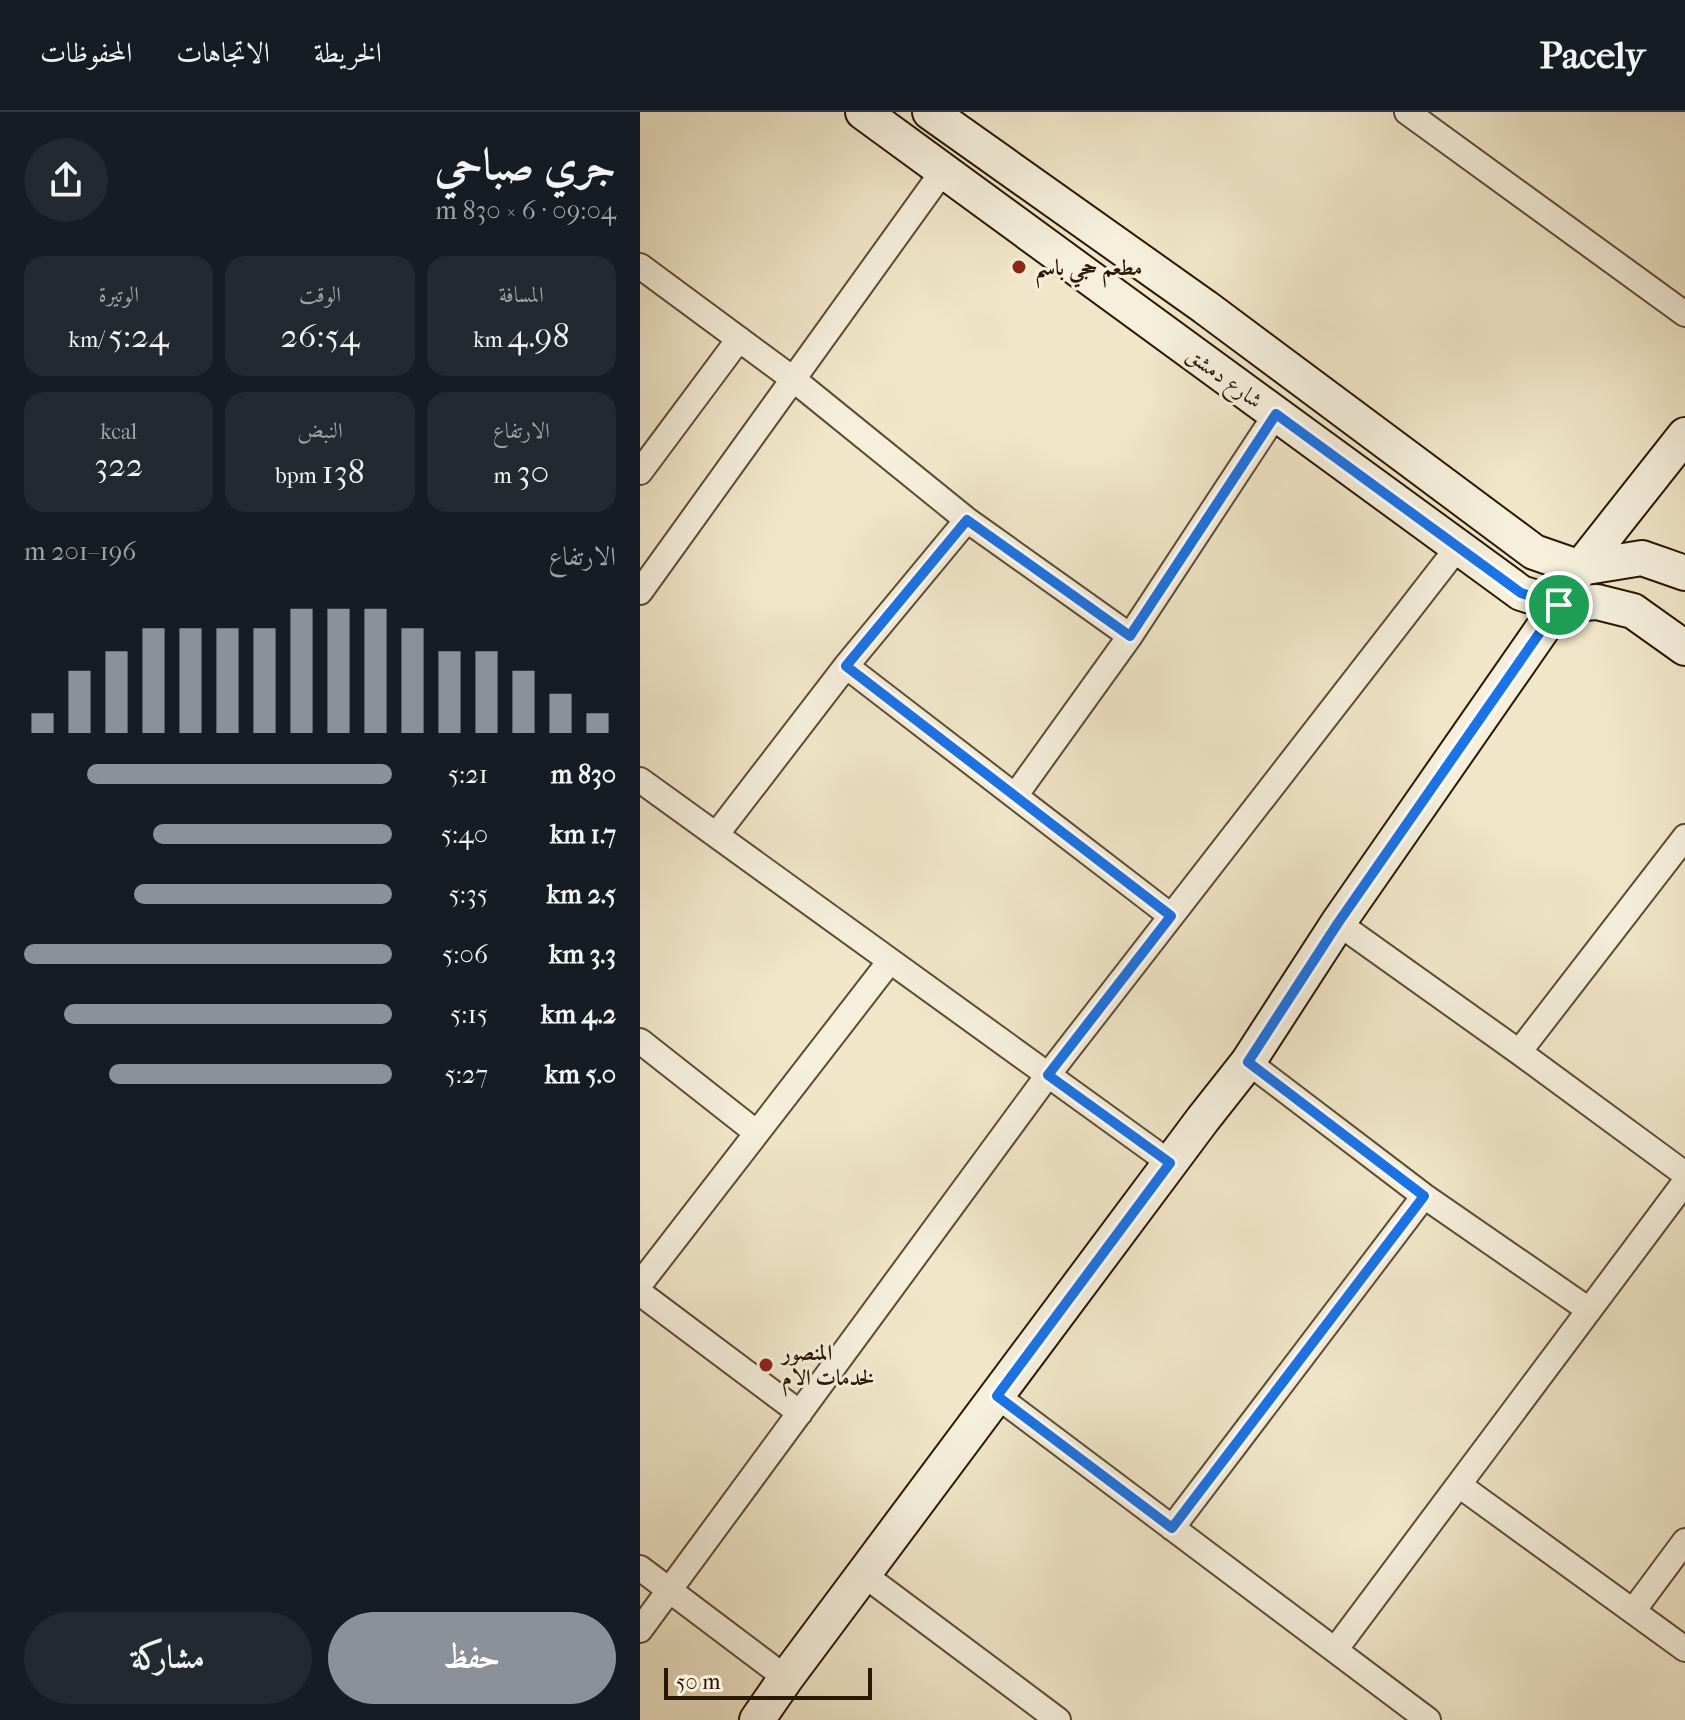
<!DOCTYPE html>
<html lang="ar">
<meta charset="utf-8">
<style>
:root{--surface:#171b24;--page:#242831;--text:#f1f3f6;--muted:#9ea1a6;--line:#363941;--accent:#8c9099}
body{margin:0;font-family:"IM FELL French Canon",Amiri,serif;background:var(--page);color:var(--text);direction:rtl;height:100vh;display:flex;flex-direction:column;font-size:30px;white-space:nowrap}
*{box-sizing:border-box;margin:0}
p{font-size:26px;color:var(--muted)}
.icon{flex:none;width:44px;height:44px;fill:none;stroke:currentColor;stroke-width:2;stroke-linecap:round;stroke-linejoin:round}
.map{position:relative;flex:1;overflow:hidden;direction:ltr}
.details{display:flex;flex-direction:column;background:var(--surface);width:640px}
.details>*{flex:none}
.scale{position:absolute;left:24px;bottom:20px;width:208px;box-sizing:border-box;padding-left:8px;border:4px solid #2a1802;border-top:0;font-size:22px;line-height:28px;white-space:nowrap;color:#2a1802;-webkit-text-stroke:6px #f5efdc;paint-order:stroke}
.pin{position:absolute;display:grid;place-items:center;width:68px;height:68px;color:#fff;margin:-34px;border:4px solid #fff;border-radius:50%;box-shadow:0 2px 8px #0007}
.round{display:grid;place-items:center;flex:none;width:84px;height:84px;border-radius:42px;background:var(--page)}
.headline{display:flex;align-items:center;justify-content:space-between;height:136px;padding:0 24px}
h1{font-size:44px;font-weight:600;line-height:60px}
.metrics{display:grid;grid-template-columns:repeat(3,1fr);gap:12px;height:136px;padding:8px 24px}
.metrics div{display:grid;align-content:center;border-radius:20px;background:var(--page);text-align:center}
.metrics b{font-size:34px;font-weight:600}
.metrics small{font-size:22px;font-weight:400}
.metrics p{font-size:22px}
.chart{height:224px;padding:16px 24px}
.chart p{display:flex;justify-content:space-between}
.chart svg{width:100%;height:144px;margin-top:8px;stroke:var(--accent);stroke-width:6}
.action{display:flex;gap:16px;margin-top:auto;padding:16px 24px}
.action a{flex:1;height:92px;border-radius:48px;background:var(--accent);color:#fff;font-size:32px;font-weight:600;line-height:92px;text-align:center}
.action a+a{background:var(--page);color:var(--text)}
ul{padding:0 24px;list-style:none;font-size:26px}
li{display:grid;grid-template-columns:128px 96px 1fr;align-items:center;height:60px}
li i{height:20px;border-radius:10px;background:var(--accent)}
header{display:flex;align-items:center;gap:48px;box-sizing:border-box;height:112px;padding:0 40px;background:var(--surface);border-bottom:2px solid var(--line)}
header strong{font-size:38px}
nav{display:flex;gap:44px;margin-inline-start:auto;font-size:28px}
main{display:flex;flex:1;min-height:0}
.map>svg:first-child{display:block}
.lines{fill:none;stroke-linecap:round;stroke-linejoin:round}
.street-casing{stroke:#5c4c34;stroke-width:28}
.secondary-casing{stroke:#2a1802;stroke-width:38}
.street{stroke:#f5efdc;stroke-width:24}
.secondary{stroke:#f5efdc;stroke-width:34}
.route-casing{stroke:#fff;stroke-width:16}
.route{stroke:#1a73e8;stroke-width:10}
.poi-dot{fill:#8f2418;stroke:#f5efdc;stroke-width:3}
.labels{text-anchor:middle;stroke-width:6;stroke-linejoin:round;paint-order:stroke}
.poi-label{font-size:22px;font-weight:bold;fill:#2a1802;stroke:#f5efdc;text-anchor:start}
.street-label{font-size:22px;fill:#2a1802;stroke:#f5efdc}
</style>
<header>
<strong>Pacely</strong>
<nav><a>الخريطة</a><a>الاتجاهات</a><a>المحفوظات</a></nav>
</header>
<main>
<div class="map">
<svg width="1045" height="1608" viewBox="0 0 1045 1608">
<rect width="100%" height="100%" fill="#f0e6c9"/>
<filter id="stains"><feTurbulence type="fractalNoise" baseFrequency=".0025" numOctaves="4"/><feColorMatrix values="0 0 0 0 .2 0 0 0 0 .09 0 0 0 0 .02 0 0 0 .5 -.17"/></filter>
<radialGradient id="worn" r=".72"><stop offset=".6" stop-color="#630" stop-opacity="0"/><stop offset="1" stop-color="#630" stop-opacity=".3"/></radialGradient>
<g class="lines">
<defs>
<path id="street" d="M 767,0 L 1045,202
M 0,154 L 153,267 L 327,408 L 490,524 L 636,302
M 0,360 L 99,227
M 0,480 L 303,59
M 206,554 L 327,408
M 0,668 L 530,1051
M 375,684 L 490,524
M 76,723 L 206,554 L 531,804
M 698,811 L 879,940 L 1045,1062
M 0,929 L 117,1021
M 879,940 L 1045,725
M 608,950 L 784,1084 L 949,1198
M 0,1172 L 250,849
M 0,1181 L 160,1301
M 357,1284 L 788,1608
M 819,1373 L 1045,1537
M 532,1416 L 784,1084
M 0,1456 L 146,1566
M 223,1462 L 418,1608
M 993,1499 L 1045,1429
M 0,1518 L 408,963 L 818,435
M 695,1538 L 1045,1070"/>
<path id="secondary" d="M 223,0 L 881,481 L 919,493 L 957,490 L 993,499 L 1045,536
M 290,0 L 565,195 L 894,440 L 940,456 L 1002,446 L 1045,461
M 117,1608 L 146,1566 L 563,1007 L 608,950 L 698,811 L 919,493 L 940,456 L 1045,323"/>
</defs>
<use href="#street" class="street-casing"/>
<use href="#secondary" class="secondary-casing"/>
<use href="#street" class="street"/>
<use href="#secondary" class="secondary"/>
</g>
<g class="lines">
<defs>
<path id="route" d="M 636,302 L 881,481 L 919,493 L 698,811 L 608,950 L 784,1084 L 532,1416 L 357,1284 L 530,1051 L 408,963 L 531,804 L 206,554 L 327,408 L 490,524 Z"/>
</defs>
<use href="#route" class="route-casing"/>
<use href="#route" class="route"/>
</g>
<g class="poi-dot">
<circle cx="379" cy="155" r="8"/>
<circle cx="126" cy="1253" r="8"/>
</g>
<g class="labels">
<g class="poi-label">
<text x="395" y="163">مطعم حجي باسم</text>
<text x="142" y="1248">المنصور<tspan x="142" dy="25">لخدمات الام</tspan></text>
</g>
<g class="street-label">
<text transform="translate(585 265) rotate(36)" y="8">شارع دمشق</text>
</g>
</g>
<rect width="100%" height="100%" filter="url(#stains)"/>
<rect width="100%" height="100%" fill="url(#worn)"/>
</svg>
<div class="scale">50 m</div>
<div class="pin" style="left:919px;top:493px;background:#1e9e55"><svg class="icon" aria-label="arrive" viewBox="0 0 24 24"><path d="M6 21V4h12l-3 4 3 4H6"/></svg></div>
</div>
<section class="details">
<div class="headline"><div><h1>جري صباحي</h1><p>09:04 · 6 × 830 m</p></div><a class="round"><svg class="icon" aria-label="share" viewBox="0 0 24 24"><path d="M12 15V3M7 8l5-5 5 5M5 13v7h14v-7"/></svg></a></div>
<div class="metrics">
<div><p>المسافة</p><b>4.98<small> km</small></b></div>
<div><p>الوقت</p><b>26:54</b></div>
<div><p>الوتيرة</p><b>5:24<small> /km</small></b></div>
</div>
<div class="metrics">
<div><p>الارتفاع</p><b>30<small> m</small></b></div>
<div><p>النبض</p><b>138<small> bpm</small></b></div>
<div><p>kcal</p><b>322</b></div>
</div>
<div class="chart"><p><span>الارتفاع</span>196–201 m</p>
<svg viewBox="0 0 160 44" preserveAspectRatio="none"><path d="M5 44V38M15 44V25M25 44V19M35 44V12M45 44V12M55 44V12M65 44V12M75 44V6M85 44V6M95 44V6M105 44V12M115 44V19M125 44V19M135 44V25M145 44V32M155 44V38"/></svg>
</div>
<ul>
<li><b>830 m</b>5:21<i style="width:83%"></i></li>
<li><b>1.7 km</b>5:40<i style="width:65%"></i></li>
<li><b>2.5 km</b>5:35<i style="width:70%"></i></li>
<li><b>3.3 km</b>5:06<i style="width:100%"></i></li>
<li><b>4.2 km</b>5:15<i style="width:89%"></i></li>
<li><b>5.0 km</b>5:27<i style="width:77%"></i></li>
</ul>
<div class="action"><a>حفظ</a><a>مشاركة</a></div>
</section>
</main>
